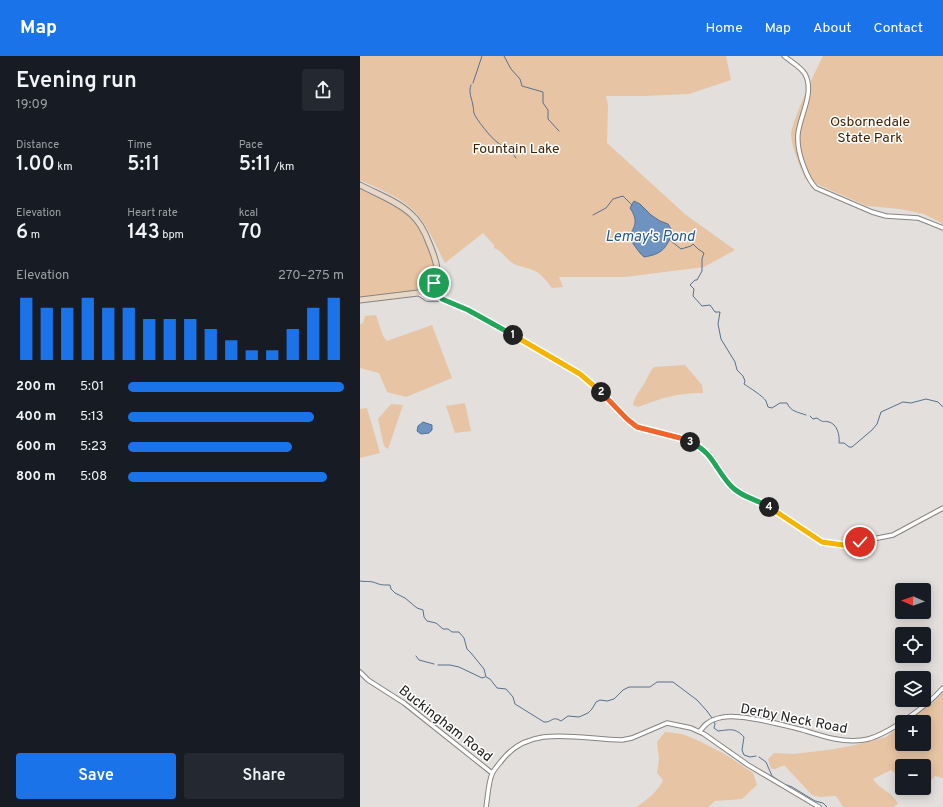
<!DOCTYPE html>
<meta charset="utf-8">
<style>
:root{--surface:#171b24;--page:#242831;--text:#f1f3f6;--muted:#9ea1a6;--accent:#1a73e8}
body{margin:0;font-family:Overpass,sans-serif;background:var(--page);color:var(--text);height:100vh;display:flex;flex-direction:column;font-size:15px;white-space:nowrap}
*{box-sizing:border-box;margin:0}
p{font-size:13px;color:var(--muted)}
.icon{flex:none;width:22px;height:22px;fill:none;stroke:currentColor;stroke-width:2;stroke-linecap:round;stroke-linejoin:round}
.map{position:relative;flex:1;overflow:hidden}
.panel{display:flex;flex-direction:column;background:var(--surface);width:360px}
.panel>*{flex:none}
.needle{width:26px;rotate:272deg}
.tools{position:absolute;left:535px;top:527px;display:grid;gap:8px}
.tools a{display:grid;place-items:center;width:36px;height:36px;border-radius:4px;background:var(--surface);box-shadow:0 2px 10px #0003;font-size:20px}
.pin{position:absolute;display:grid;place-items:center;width:34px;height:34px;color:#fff;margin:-17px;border:2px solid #fff;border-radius:50%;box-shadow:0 1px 4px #0007}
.km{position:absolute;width:20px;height:20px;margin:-10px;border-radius:50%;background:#222;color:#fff;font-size:11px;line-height:20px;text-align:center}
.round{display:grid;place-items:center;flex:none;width:42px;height:42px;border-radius:4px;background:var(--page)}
.headline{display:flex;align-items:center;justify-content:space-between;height:68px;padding:0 16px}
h1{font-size:22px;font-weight:600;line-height:30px}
.figures{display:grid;grid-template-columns:repeat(3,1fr);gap:6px;height:68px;padding:4px 16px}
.figures div{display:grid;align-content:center}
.figures b{font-size:20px;font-weight:600}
.figures small{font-size:11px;font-weight:400}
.figures p{font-size:11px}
.chart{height:112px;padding:8px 16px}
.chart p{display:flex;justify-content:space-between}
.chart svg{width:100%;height:72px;margin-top:4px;stroke:var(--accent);stroke-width:6}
.primary-button{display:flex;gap:8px;margin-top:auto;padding:8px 16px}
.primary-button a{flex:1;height:46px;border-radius:4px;background:var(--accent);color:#fff;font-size:16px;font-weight:600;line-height:46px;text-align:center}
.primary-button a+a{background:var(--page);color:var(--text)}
ul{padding:0 16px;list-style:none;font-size:13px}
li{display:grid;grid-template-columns:64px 48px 1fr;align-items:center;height:30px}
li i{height:10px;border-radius:5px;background:var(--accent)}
header{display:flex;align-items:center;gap:24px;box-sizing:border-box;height:56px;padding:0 20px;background:var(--accent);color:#fff}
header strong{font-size:19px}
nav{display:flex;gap:22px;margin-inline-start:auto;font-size:14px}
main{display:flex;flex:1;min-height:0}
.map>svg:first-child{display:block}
.green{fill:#e7c4a3}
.water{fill:#6e93c0;stroke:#577190}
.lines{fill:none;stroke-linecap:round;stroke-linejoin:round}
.stream{stroke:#577190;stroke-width:1}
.street-casing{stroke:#868481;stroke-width:5.5}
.secondary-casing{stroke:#868481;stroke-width:7}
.street{stroke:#fff;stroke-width:3.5}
.secondary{stroke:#e7d8c8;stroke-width:5}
.split-1-casing{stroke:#fff;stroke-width:8}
.split-2-casing{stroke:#fff;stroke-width:8}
.split-3-casing{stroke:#fff;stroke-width:8}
.split-4-casing{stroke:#fff;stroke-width:8}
.split-5-casing{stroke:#fff;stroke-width:8}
.split-1{stroke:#22a559;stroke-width:5}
.split-2{stroke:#f5b400;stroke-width:5}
.split-3{stroke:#f0652b;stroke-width:5}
.split-4{stroke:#22a559;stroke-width:5}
.split-5{stroke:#f5b400;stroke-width:5}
.labels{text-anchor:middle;stroke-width:3;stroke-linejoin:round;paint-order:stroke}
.park-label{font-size:14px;fill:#402200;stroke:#fff}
.street-label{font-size:14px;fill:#222120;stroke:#fff}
.water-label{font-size:15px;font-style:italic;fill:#255891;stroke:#fff}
</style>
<header>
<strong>Map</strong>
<nav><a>Home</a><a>Map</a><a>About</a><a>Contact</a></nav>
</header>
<main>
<section class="panel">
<div class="headline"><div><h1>Evening run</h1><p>19:09</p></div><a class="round"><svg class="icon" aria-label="share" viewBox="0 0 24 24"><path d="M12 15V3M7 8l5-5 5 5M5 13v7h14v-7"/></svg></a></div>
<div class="figures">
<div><p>Distance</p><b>1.00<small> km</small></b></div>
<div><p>Time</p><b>5:11</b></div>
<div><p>Pace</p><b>5:11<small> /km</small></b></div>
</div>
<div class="figures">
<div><p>Elevation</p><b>6<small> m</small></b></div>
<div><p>Heart rate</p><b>143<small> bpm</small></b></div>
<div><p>kcal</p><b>70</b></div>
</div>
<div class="chart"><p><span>Elevation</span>270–275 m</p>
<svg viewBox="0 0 160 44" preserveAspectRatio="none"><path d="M5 44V6M15 44V12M25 44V12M35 44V6M45 44V12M55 44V12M65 44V19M75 44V19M85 44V19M95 44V25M105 44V32M115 44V38M125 44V38M135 44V25M145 44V12M155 44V6"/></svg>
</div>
<ul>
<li><b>200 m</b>5:01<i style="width:100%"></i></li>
<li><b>400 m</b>5:13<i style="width:86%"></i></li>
<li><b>600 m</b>5:23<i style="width:76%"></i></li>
<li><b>800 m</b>5:08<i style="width:92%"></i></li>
</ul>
<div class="primary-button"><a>Save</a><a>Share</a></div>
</section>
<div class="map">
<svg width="583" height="751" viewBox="0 0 583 751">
<rect width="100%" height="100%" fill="#e2dfdc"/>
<path class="green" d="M 0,0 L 366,0 L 371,24 L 329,38 L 282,40 L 246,40 L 248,49 L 247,87 L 326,159 L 375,194 L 344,211 L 265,221 L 199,221 L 203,231 L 192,232 C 188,226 181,218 175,215 C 167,211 158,211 151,206 C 145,201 142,195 134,192 L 134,189 L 123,177 L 85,207 C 76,190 69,172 57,158 C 43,142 19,133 0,124 Z
M 463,0 L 583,0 L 583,168 L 564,158 L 540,153 L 507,150 L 445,123 C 440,109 432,94 431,79 C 431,67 456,13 463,0 Z
M 0,133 C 15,141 35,147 48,159 C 59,169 64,183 69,196 C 83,229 61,235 34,238 C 22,239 11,240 0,241 Z
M 16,259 L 23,280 L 27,285 L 72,269 L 92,322 L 46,341 L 27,336 L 19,317 L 0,312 L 0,268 L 3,267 L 5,260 Z
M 325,309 L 342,329 L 343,337 C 316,337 303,342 278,351 L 273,349 C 274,341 280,335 284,328 C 288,322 289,316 294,311 Z
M 105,347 L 111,375 L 95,377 L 86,350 Z
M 31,348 L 43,349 L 28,393 L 24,390 L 18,363 Z
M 7,352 L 20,397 L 0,402 L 0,353 Z
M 583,636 L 583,722 L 575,720 L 564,731 L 564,710 L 542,710 L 542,722 L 531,714 L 513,723 C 521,735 532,735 538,748 L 533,751 L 483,751 L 476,740 L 460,741 L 452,739 L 425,710 C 420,709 418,714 412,713 L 410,710 L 408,703 L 414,697 L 433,698 L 468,694 L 491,690 L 526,681 L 542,669 L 542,688 L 564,688 L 564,666 L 546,666 L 575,645 Z
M 305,676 L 322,678 L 339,685 L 363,697 L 393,717 L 397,729 L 382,743 L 355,745 L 348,751 L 277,751 C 286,744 298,736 303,724 L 297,717 L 299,703 L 297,686 Z"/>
<path class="water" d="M 274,145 L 280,148 L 291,159 L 300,165 L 308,168 L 313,176 C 306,192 303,198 284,201 L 280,197 L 268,181 C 276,170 278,164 270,152 Z
M 63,366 L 72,369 L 72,374 L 69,377 L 61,378 L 57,375 L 58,370 Z"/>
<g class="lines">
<path class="stream" d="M 144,0 L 151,13 L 160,23 L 162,30 L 183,36 L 183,47 L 188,54 L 188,63 L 199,75
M 113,27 L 122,0
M 111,29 C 108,37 112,42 113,50 C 114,52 113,55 114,57 C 115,62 132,83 137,86 C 144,92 151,94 156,102
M 233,159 L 246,152 L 253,143 L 263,140 L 272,149
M 311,185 L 321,193 L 331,190 L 333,188 L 338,193 L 344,197 L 342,203 L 342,215 L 337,224 L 335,224 L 330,229 L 334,233 L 333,240 L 342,250 L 350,249 L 355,256 L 360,256 L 358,268 L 361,283 L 375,306 L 377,314 L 383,320 L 385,325 L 384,328 C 390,332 403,340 406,345 C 407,347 407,349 408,351 L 412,352 L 420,347 L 427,347 C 431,356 438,356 446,359
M 450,360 L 453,363 L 457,362 C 465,368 462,364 469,366 C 477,368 480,379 479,387 L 484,387 L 489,391 L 492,391 L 512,374 L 517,368 L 521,356 L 543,346 L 551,347 L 566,343 L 578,346 L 583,351
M 0,525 C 4,526 9,525 13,526 C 21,529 21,529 30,529 L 31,533 L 35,537 L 45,542 L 57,552 L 63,554 L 64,561 L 67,565 L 76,567 L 83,573 L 88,573 L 92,576 L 99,576 L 104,582 L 107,593 L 111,597 L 124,613 L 126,621 L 130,623 L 137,632 L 146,633 L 153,641 L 155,648 L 184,666 C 192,667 192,659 201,665 L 208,660 L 219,661 L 228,657 L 232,653 L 236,646 L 240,644 L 247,645 L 254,643 L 263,634 L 269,631 L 290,631 L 297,626 L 313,626 L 337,644 L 347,655 L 352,662
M 56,600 L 59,604 L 74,608
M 78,609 L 90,609 L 99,611 L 122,622 L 125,621
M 354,666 L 355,668 L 354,672 L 358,675 C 369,674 375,671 384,681 L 382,694 L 384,699 L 390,701 L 396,700
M 399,701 L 406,706 L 412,720 L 424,728 L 432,731 L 455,745 L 463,747 L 467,751"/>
<defs>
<path id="street" d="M 424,0 C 430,5 441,11 445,18 C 455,37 440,59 438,78 C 437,89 440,101 444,111 C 447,119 450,126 456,132 L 512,156 L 526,160 L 558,162 L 583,172
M 76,223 L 78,227 L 82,243
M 58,237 L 67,243 L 82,243 L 108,253 L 220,318 L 235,330 L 267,363 L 277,371 L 320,382 L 340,391 L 349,398 L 369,427 L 380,438 L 401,446 L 462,486 L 483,489 L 533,479 L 583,452
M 0,616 L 8,624 L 44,647 L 132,717
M 340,675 C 344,670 347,666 353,664 C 362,660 372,660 380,661 C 402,663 422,669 443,674 C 462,680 482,687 503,684 C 526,681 568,649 583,632
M 126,751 C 128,740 128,728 132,718 C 134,713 139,708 143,703 C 172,667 222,684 262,684 L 272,682 L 307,667 L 331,672 L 344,678 L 388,709 L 459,751"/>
<path id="secondary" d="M 0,129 C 17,138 37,145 51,158 C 60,166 65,176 69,187 C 78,208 85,228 58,237 L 0,244"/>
</defs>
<use href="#street" class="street-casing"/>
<use href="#secondary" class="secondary-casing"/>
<use href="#street" class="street"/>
<use href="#secondary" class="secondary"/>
</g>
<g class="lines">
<defs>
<path id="split-1" d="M 74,227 L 76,223 L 78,227 L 82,243 L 108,254 L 153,279"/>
<path id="split-2" d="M 153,279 L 220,318 L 241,336"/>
<path id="split-3" d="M 241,336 L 267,363 L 277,371 L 320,382 L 330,386"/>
<path id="split-4" d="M 330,386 C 353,396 355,413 371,430 C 381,441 396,443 409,451"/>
<path id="split-5" d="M 409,451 L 462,486 L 483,489 L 500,486"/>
</defs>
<use href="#split-1" class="split-1-casing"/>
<use href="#split-2" class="split-2-casing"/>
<use href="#split-3" class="split-3-casing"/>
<use href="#split-4" class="split-4-casing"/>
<use href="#split-5" class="split-5-casing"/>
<use href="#split-1" class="split-1"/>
<use href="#split-2" class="split-2"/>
<use href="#split-3" class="split-3"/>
<use href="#split-4" class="split-4"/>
<use href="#split-5" class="split-5"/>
</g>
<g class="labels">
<g class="park-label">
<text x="510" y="70">Osbornedale<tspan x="510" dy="16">State Park</tspan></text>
<text x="156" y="97">Fountain Lake</text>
</g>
<g class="street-label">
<text transform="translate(434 662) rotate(11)" y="5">Derby Neck Road</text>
<text transform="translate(86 667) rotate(38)" y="5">Buckingham Road</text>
</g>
<g class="water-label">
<text x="290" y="185">Lemay's Pond</text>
</g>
</g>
</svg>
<div class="tools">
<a><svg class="needle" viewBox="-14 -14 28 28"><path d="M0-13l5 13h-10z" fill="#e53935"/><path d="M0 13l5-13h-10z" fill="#9ea1a6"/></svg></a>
<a><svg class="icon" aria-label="locate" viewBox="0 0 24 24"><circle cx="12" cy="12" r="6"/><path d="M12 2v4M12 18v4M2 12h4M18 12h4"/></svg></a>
<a><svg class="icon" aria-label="layers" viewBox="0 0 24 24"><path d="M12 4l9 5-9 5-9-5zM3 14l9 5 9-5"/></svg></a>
<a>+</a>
<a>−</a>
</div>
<div class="pin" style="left:74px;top:227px;background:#1e9e55"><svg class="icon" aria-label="arrive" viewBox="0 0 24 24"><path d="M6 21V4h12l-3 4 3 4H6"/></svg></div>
<div class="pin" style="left:500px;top:486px;background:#d93025"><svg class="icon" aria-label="check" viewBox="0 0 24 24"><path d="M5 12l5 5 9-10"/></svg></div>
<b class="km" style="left:153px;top:279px">1</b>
<b class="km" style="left:241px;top:336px">2</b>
<b class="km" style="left:330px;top:386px">3</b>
<b class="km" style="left:409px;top:451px">4</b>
</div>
</main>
